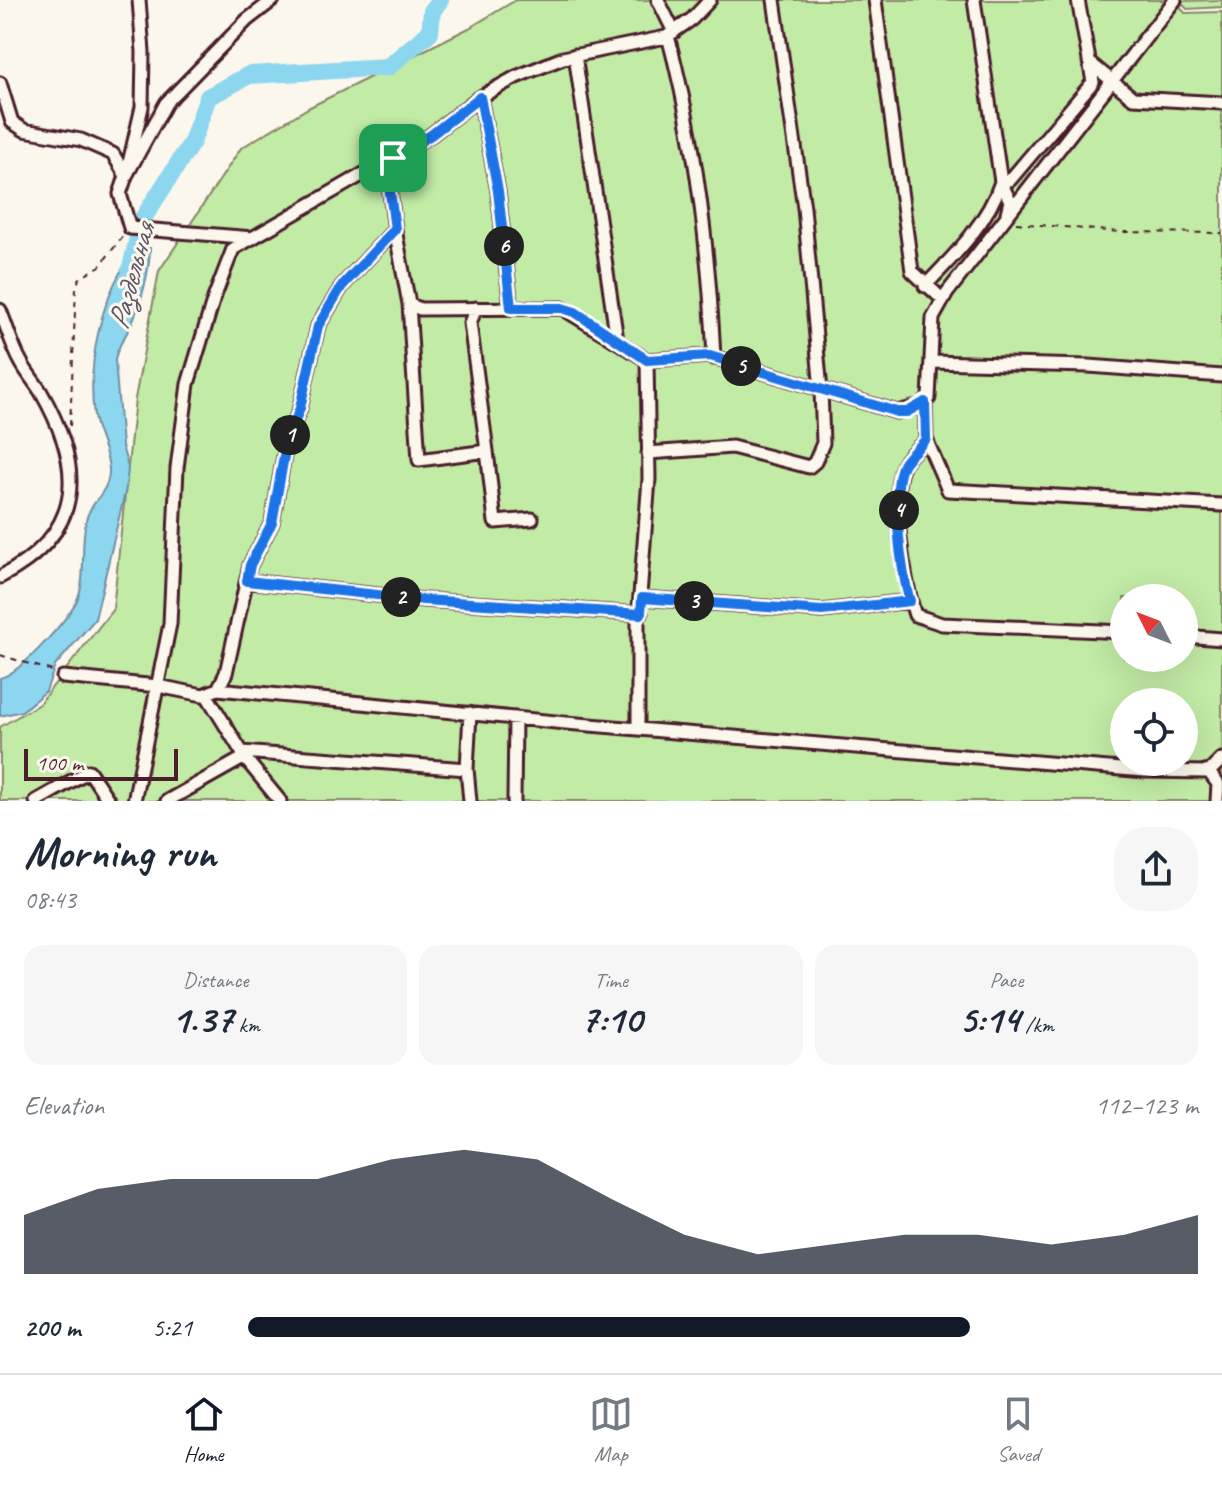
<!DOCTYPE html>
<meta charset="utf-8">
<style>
:root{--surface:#fff;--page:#f6f6f7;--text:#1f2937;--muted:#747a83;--line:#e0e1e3;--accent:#111827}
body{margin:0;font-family:Caveat,sans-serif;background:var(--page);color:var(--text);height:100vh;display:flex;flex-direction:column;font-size:30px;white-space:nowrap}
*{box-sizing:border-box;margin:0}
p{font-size:26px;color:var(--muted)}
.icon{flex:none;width:44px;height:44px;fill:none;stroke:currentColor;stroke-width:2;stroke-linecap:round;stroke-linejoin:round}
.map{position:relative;height:801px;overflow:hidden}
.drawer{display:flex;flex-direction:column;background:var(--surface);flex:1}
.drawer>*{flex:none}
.needle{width:52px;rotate:312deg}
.tools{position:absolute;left:1110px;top:584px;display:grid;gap:16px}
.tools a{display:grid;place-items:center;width:88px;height:88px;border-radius:50%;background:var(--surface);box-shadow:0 8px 32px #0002;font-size:40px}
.scale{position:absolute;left:24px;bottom:20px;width:154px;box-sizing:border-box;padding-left:8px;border:4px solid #4a1f2b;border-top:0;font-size:22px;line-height:28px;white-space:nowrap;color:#4a1f2b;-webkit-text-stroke:6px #fbf7ec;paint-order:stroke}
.pin{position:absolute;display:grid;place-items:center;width:68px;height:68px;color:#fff;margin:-34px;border-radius:16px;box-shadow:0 4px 12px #0006}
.km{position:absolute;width:40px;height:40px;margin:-20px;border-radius:50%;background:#222;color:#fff;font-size:22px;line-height:40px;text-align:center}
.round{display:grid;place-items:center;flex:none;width:84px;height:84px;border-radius:32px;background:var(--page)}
.head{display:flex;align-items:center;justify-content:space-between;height:136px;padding:0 24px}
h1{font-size:44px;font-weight:800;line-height:60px}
.stats{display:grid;grid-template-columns:repeat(3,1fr);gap:12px;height:136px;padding:8px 24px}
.stats div{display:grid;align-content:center;border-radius:20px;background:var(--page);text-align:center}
.stats b{font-size:40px;font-weight:800}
.stats small{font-size:22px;font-weight:400}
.stats p{font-size:22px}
.chart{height:224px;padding:16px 24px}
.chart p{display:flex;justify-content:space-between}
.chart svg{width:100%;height:144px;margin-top:8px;fill:var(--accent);opacity:.7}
ul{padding:0 24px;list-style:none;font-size:26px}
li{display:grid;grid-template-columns:128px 96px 1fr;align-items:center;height:60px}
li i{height:20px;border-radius:10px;background:var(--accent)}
.dock{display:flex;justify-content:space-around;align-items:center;height:112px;border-top:2px solid var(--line);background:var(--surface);font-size:22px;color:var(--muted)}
.dock a{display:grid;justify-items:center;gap:4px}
.dock .selected{color:var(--accent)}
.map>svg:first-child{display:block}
.green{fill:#c2eba6;stroke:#868568;stroke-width:2;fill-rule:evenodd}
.water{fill:#8dd6ef;stroke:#728da1;stroke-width:2}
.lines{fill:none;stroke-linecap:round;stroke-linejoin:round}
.river{stroke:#8dd6ef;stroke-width:18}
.minor-casing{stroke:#4a1f2b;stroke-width:17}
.path{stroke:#4a1f2b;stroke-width:2;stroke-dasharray:6 6;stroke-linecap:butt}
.minor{stroke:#fbf7ec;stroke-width:11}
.route-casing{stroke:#fff;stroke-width:16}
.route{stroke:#1a73e8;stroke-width:10}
.labels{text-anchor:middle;stroke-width:6;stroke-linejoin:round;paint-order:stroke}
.water-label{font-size:30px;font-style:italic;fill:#5e5666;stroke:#fbf7ec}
</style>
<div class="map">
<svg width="1222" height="801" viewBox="0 0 1222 801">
<rect width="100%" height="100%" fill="#fbf7ec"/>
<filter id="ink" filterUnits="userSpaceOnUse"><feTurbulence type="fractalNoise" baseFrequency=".0125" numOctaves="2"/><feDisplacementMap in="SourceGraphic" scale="16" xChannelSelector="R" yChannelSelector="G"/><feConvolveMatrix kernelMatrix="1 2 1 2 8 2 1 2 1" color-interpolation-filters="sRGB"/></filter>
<g filter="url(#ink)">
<path class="green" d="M 516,0 L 1176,0 L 1185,13 L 1222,12 L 1222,801 L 0,801 L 0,727 L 39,704 L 113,609 L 135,399 L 159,271 L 241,148 L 310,107 L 469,28 ZM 1124,598 L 1184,598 L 1184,658 L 1124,658 ZM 1124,702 L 1184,702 L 1184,762 L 1124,762 Z
M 1222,0 L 1222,7 L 1187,9 L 1180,1 Z"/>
<path class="water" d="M 136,248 L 150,248 C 149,276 142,300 131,325 C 125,338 117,346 115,360 L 122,446 L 128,467 L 126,488 L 95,619 L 55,666 L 46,691 L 22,711 L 0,716 L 0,678 C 21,673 65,622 76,602 C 88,578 79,543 87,517 C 92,500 110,492 109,469 C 108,451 96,433 94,416 C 87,359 101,294 136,248 Z"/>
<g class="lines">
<path class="river" d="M 130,272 L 142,220 L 192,142 L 208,97 L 249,75 L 388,67 L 430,32 L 432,11 L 440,0"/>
<defs>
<path id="minor" d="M 658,0 L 674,32
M 875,0 L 912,271 L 943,300
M 974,0 L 1001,182 L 1010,180 L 1093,82 L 1078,0
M 668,36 C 696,140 709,250 714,358
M 575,55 L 617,340
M 1089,62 L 1133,98 L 1222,103
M 0,83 L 12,122 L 24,130 L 81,140 L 113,154 L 126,176 L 120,194 L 130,228 L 253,238
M 480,97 L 498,191 L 511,308
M 393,158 L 389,185 L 395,229
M 129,163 L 142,107 L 143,52 L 139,0
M 126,176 L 166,103 L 247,20 L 273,0
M 1001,182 L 1010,201 L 1007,213
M 925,286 C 954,256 988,222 1001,182
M 409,304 L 420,309 L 562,308 L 647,360 L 710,356 L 897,412 L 921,406 L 929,398 L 933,318 L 947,293 L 1175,0
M 0,310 C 7,327 12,346 21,362 C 26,372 35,382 41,392 C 85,469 85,533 0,577
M 931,362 L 1089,366 L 1222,376
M 925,402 L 926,439
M 487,451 L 495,522 L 532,519
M 648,453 L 732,447 L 809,467 L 815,462 L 823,443 L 821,390 L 804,208 L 774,0
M 247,581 L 424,600 L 641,614
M 642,598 L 822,611 L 910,601
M 1124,632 L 942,624 L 915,615 C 905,585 888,489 905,462 C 910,454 920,447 926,439 L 948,490 L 1222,505
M 1184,636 L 1222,639
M 63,677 L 158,686 L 203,695 L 218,689 L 226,673 L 250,565 L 272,523 L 286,445 L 300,408 L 318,326 L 342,286 L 395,229 L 409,304 L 419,460 L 487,451 L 470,323 L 476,308
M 218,689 L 566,723 L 1145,771 L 1209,772 L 1222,759
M 206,694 L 248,762 L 280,801
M 470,713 L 467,769 L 470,801
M 638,728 L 638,621 L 649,479 L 647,360
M 242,752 L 467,769
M 1209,772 L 1218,784 L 1217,801
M 36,801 L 89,771 L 109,801
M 134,801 L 170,624 L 177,468 L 188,384 L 214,298 L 233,249 L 431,135 L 477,99 L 516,77 L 563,58 L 666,37 L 692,19 L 710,0
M 167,801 L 245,757
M 514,801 L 515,718"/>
</defs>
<use href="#minor" class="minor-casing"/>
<path class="path" d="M 1016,223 L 1121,232 L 1222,233
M 70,426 L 76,288 L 79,279 L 100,266 L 122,237
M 0,655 L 56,672"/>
<use href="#minor" class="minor"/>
</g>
</g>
<g class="lines" filter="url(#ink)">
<defs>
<path id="route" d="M 480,97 L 498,191 L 511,308 L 562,308 L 575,312 L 647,360 L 710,356 L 897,412 L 907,412 L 925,402 L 926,439 C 920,447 910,454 904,463 C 890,487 901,574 910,601 L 822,611 L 642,598 L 641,614 L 424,600 L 247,581 L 250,565 L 272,523 L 286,445 L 300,408 L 318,326 L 342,286 L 395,229 L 389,185 L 393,158 L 431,135 Z"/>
</defs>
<use href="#route" class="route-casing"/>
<use href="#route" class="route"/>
</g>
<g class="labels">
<g class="water-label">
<text transform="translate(131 276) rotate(-75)" y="10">Раздельная</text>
</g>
</g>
</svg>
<div class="tools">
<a><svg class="needle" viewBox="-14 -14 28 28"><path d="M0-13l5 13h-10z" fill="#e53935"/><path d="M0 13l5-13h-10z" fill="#747a83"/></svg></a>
<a><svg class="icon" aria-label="locate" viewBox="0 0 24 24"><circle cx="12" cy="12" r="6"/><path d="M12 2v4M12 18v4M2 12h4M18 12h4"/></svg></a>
</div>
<div class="scale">100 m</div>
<div class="pin" style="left:393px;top:158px;background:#1e9e55"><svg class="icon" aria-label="arrive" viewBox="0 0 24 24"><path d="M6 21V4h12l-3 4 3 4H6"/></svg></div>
<b class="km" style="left:290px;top:435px">1</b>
<b class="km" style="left:401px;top:597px">2</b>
<b class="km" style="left:694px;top:601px">3</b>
<b class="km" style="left:899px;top:510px">4</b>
<b class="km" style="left:741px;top:366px">5</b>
<b class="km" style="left:504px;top:246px">6</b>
</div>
<section class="drawer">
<div class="head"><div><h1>Morning run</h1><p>08:43</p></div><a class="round"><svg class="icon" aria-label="share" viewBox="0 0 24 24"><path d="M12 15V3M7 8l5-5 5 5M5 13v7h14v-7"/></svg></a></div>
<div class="stats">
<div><p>Distance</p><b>1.37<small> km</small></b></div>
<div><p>Time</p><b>7:10</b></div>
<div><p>Pace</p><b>5:14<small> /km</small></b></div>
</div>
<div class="chart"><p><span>Elevation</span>112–123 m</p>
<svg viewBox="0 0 160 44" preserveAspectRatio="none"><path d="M0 44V26L10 18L20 15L30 15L40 15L50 9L60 6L70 9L80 21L90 32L100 38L110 35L120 32L130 32L140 35L150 32L160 26V44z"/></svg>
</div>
<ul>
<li><b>200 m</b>5:21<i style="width:76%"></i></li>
</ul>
</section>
<nav class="dock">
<a class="selected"><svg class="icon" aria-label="home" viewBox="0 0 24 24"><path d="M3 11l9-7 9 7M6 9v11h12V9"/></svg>Home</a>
<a><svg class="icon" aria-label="map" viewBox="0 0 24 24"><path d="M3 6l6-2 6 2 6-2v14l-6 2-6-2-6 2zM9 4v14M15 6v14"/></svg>Map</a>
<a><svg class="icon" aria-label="saved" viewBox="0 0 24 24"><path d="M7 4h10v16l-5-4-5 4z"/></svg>Saved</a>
</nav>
